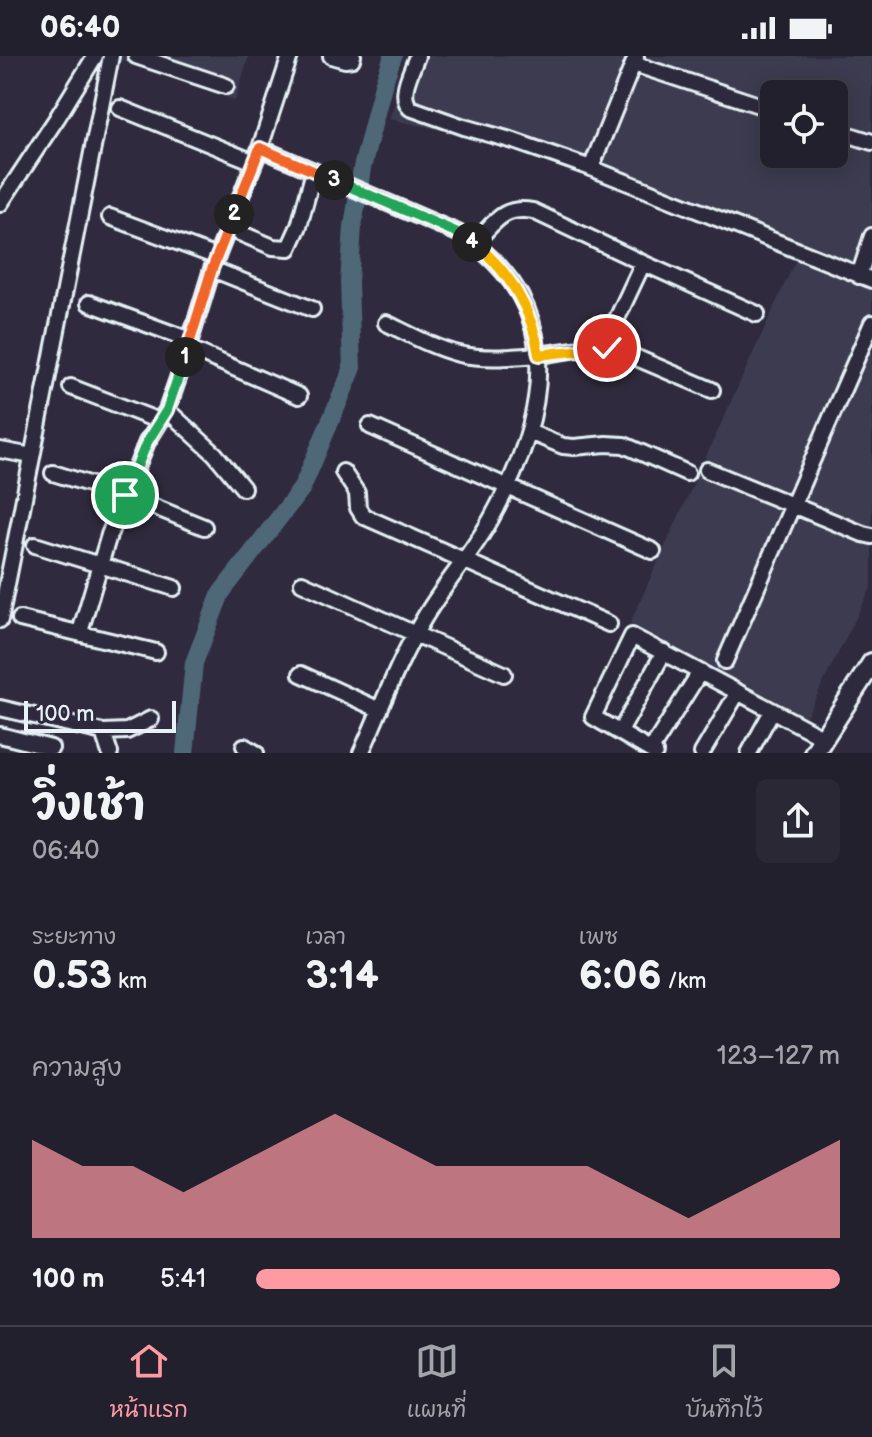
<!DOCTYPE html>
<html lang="th">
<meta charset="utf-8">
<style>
:root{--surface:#23202e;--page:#2b2836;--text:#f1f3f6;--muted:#a3a3aa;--line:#403e4a;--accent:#ff9aa2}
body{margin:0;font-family:"Balsamiq Sans","Playpen Sans Thai",sans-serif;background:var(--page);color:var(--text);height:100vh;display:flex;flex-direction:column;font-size:30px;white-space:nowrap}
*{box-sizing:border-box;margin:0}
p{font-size:26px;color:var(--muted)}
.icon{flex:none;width:44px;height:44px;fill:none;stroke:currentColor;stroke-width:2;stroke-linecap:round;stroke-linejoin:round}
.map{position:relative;height:697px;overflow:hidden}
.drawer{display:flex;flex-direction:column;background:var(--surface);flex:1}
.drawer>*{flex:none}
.tools{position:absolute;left:760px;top:24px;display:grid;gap:16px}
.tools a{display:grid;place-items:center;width:88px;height:88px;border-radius:12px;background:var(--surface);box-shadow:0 4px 20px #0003,0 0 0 2px var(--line);font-size:40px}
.scale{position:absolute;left:24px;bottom:20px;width:152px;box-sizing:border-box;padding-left:8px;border:4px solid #e8f1f8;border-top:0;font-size:22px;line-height:28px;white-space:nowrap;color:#e8f1f8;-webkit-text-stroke:6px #2f2a3d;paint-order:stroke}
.pin{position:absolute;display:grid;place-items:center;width:68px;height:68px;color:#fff;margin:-34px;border:4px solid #fff;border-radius:50%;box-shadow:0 2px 8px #0007}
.km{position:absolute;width:40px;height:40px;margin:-20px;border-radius:50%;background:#222;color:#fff;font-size:22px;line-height:40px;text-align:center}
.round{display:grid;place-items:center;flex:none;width:84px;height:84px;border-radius:12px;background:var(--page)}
.headline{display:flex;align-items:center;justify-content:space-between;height:136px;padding:0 32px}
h1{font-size:44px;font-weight:700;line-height:60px}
.stats{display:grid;grid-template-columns:repeat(3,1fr);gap:12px;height:136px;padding:8px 32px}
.stats div{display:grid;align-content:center}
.stats b{font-size:40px;font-weight:700}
.stats small{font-size:22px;font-weight:400}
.stats p{font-size:22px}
.chart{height:224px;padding:16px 32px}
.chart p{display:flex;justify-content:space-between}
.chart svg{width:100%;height:144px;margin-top:8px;fill:var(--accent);opacity:.7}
ul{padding:0 32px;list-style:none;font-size:26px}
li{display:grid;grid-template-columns:128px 96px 1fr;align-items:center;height:60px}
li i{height:20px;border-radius:10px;background:var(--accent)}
.status{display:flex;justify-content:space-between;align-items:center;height:56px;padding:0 40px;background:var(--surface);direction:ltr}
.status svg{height:22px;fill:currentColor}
.tab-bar{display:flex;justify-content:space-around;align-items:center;height:112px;border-top:2px solid var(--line);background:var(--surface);font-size:22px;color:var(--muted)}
.tab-bar a{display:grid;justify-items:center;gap:4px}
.tab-bar .selected{color:var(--accent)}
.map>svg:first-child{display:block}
.built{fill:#3e3b50;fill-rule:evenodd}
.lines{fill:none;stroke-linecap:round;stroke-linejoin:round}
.river{stroke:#4f6778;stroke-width:18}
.minor-casing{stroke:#e8f1f8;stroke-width:20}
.major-casing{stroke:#e8f1f8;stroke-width:24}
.minor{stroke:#2f2a3d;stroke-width:14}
.major{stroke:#2f2a3d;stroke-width:18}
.split-1-casing{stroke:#fff;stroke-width:16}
.split-2-casing{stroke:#fff;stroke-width:16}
.split-3-casing{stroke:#fff;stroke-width:16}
.split-4-casing{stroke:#fff;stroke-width:16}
.split-5-casing{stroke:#fff;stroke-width:16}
.split-6-casing{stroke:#fff;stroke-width:16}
.split-1{stroke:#22a559;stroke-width:10}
.split-2{stroke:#f0652b;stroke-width:10}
.split-3{stroke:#f0652b;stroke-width:10}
.split-4{stroke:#22a559;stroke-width:10}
.split-5{stroke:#f5b400;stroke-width:10}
.split-6{stroke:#f5b400;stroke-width:10}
</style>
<div class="status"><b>06:40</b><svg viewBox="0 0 49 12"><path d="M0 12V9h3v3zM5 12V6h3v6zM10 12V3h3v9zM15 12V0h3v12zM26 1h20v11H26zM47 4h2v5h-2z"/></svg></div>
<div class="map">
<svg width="872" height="697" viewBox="0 0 872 697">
<rect width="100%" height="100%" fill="#2f2a3d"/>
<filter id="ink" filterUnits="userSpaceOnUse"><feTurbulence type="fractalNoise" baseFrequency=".0125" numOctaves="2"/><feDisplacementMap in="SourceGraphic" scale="16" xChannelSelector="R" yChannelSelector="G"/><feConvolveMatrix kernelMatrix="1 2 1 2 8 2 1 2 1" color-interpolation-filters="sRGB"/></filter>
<g filter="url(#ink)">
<path class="built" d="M 116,0 L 249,0 L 235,45 L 116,2 Z
M 411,0 L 872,0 L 872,530 L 806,661 L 630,567 L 797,201 L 608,123 L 499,86 L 389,63 ZM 774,38 L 834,38 L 834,98 L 774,98 Z"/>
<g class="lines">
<path class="river" d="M 185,697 L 194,607 L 221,537 L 302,432 L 352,314 L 349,226 L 353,171 L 362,112 L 383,29 L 393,0"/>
<defs>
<path id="minor" d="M 136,0 L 226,30
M 331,0 L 345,4 L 352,3 L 353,0
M 417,0 C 412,15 398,38 410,52 L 464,71 L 514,85 L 591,112 L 872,224
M 634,8 L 774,54
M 120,52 L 254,106
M 834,74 L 872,86
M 260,92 L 458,177 C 572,249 547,362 491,463 C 472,498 443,529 423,564 C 398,605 381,653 361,697
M 591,112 L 636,1
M 0,148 L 57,62 L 95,0
M 110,161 L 217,201
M 228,172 L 273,191 L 289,192 L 299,170 L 314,115
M 474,187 C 494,168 502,149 533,155 L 643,207 L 757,258
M 212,213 L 312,253
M 859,220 L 872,180
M 89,247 L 190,284
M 386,267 C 409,278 434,292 459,298 C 485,304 513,301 539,299 C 565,296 592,288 618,294 L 712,334
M 188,292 L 299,340
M 607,292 L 613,271 L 643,207
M 71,331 L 159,365
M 167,354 L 215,398 L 243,432
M 370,370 L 653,495
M 529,376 L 563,390 L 574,391 L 606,388 L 624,389 L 687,417
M 0,394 L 32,400
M 707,414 L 863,478 L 872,480
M 343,416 L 357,437 L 358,452 L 363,460 L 609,568
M 53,417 L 125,439 L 204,471
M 35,489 L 174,532
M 302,527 L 504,618
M 20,563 L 156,596
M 0,564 L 111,0
M 80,576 L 109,479 L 147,386 L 167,354 L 182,311 L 212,213 L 260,92 L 290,0
M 725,605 L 872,267
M 301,618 L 380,654
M 0,652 L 103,676 L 127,675 L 151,663
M 103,676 L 110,697
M 620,676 L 664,596
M 0,679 L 51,692
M 244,690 L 256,697
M 651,694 L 700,616
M 655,697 L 593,661 L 632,580 L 824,682
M 702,697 L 738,636
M 749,697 L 772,655"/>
<path id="major" d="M 814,697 L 872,607"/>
</defs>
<use href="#minor" class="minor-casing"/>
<use href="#major" class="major-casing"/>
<use href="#minor" class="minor"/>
<use href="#major" class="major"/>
</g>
</g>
<g class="lines" filter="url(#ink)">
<defs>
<path id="split-1" d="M 125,439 L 147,386 L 167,354 L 185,301"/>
<path id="split-2" d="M 185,301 L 212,213 L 234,158"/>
<path id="split-3" d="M 234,158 L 260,92 L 334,124"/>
<path id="split-4" d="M 334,124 L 458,177 L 472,186"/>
<path id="split-5" d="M 472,186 C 508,212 533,255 539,299 L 555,297"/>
<path id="split-6" d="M 555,297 L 607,292"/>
</defs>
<use href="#split-1" class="split-1-casing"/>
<use href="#split-2" class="split-2-casing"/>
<use href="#split-3" class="split-3-casing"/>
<use href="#split-4" class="split-4-casing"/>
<use href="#split-5" class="split-5-casing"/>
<use href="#split-6" class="split-6-casing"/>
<use href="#split-1" class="split-1"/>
<use href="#split-2" class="split-2"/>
<use href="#split-3" class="split-3"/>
<use href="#split-4" class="split-4"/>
<use href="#split-5" class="split-5"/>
<use href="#split-6" class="split-6"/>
</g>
</svg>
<div class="tools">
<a><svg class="icon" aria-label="locate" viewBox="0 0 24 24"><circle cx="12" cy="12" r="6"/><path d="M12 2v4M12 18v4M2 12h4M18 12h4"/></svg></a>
</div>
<div class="scale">100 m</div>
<div class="pin" style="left:125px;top:439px;background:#1e9e55"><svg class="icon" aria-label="arrive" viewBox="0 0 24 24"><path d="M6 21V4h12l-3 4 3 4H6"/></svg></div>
<div class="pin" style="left:607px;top:292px;background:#d93025"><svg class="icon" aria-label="check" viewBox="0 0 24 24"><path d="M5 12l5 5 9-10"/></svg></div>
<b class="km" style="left:185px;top:301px">1</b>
<b class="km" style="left:234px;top:158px">2</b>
<b class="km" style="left:334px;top:124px">3</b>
<b class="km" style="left:472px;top:186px">4</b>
</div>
<section class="drawer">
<div class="headline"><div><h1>วิ่งเช้า</h1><p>06:40</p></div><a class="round"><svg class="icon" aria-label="share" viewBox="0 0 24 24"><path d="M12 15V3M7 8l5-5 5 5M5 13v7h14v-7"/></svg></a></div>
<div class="stats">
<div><p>ระยะทาง</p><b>0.53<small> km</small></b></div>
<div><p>เวลา</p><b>3:14</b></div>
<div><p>เพซ</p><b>6:06<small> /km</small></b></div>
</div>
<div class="chart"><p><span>ความสูง</span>123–127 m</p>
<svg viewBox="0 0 160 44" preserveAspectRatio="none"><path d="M0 44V14L10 22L20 22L30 30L40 22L50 14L60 6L70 14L80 22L90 22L100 22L110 22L120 30L130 38L140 30L150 22L160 14V44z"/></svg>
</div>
<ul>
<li><b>100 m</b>5:41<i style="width:100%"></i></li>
</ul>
</section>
<nav class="tab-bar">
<a class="selected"><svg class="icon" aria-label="home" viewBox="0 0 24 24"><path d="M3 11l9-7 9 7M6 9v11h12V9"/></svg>หน้าแรก</a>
<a><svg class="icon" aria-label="map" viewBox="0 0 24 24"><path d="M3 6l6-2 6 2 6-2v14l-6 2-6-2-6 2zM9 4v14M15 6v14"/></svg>แผนที่</a>
<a><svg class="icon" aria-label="saved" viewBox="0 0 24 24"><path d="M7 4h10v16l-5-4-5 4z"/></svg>บันทึกไว้</a>
</nav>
